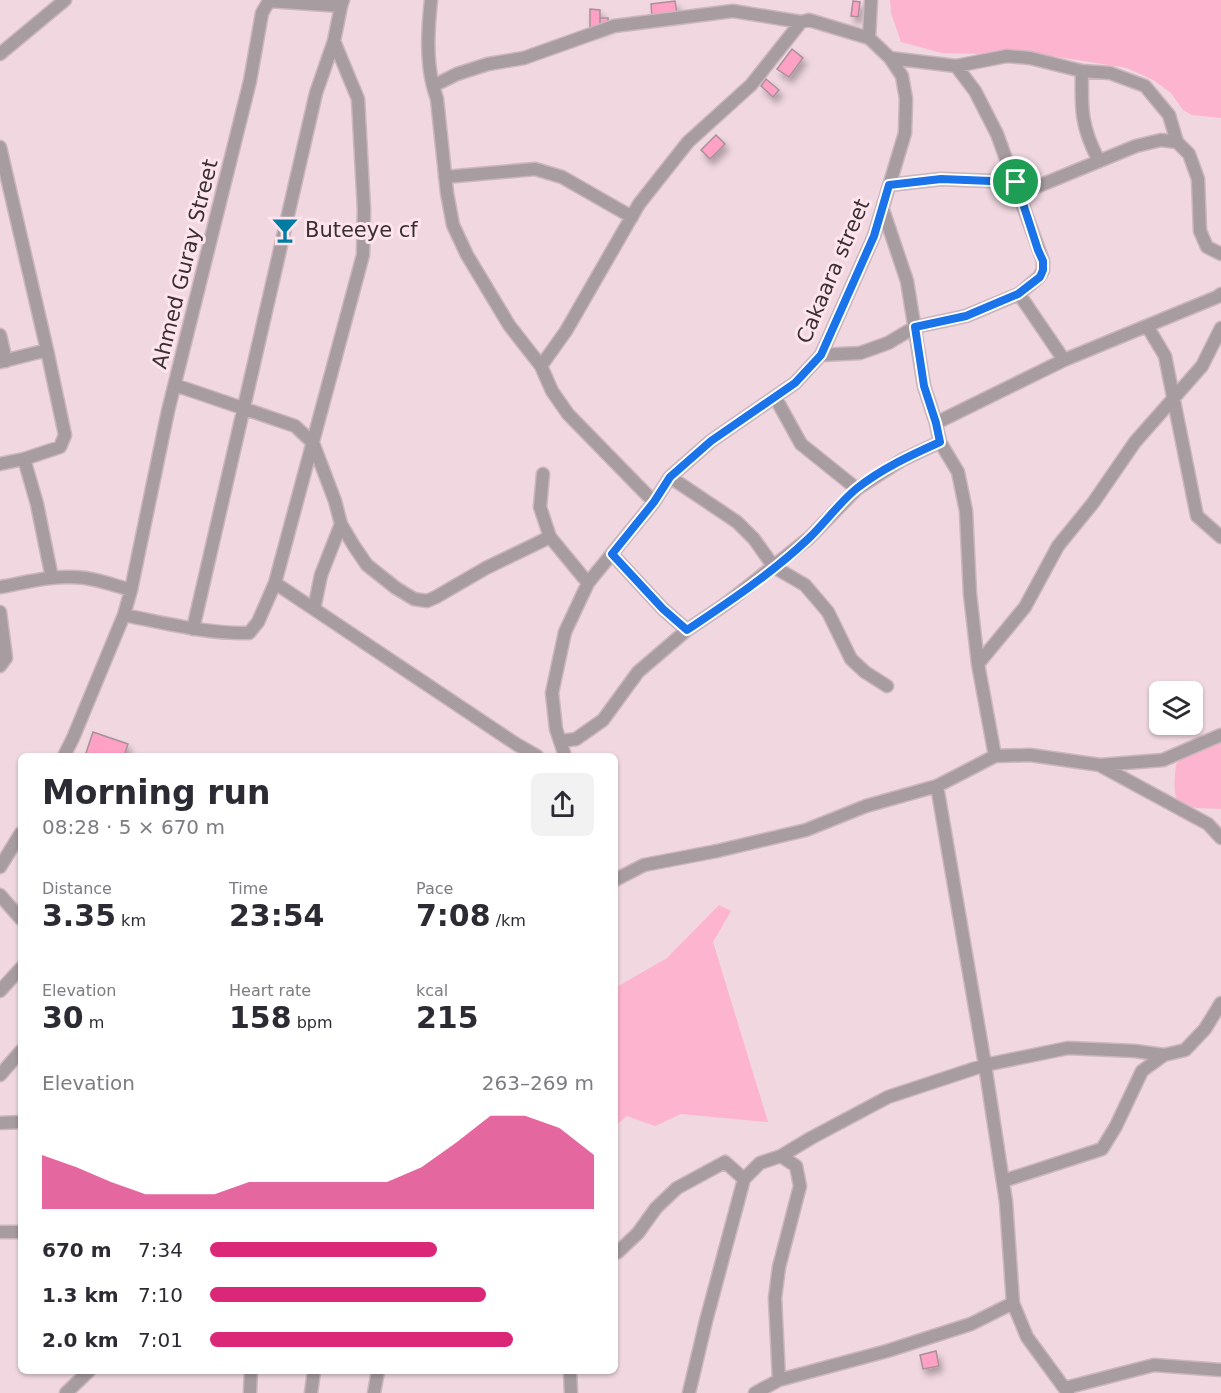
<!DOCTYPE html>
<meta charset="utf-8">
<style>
:root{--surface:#fff;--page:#f2f2f3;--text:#2b2b33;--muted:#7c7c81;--accent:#db2777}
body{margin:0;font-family:"DejaVu Sans",sans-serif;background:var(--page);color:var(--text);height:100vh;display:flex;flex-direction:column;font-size:22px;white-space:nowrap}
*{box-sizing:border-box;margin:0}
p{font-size:20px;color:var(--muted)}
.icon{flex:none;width:33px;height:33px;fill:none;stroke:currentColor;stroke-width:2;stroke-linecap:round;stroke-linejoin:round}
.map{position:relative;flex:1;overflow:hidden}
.sheet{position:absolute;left:18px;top:753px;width:600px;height:621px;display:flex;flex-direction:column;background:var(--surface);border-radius:9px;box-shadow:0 2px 4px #0004}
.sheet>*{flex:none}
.tools{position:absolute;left:1149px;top:681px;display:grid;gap:12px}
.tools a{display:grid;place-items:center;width:54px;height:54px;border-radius:9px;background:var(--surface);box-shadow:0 2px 4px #0004;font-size:30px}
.pin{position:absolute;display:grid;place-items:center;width:51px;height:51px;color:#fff;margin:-26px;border:3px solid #fff;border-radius:50%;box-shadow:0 2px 6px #0007}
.round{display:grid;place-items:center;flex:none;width:63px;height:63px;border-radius:9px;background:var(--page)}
.overview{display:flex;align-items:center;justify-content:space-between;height:102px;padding:0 24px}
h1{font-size:33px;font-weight:700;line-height:45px}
.figures{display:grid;grid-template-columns:repeat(3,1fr);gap:9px;height:102px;padding:6px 24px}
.figures div{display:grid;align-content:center}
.figures b{font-size:30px;font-weight:700}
.figures small{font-size:16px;font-weight:400}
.figures p{font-size:16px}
.chart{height:168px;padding:12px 24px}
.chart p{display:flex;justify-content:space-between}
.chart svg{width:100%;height:108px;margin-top:6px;fill:var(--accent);opacity:.7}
ul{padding:0 24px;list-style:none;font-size:20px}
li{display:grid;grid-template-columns:96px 72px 1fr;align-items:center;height:45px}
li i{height:15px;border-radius:8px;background:var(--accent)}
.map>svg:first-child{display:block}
.green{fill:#fdb4cf}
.building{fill:#fea1c5;stroke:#a89098;stroke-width:1.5;filter:url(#shadow)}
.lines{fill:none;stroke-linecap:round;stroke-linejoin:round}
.minor-casing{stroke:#ccb6be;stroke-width:15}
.minor{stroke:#a79ca0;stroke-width:12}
.route-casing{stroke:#fff;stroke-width:12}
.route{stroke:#1a73e8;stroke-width:8}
.labels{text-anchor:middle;stroke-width:6;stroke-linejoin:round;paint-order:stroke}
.poi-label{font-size:21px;fill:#3a3034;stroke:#fee4ed;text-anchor:start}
.street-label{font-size:21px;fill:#3a3034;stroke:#fee4ed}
</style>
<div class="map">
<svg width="1221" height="1393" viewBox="0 0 1221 1393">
<defs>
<filter id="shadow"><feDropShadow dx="3.5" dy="6" stdDeviation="3" flood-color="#0004"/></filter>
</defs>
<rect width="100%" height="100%" fill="#f0d7e0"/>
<path class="green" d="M 890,0 L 1221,0 L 1221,118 L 1192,115 L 1183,110 L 1171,93 L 1155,81 L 1127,68 L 1015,50 L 984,54 L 942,53 L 901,42 L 891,13 Z
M 1221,742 L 1221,809 C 1208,808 1177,811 1175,793 C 1174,784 1175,774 1176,764 L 1183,757 Z
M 719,905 L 731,911 L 713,942 L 768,1122 L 681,1114 L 655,1126 L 627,1116 L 615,1126 L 615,1080 L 618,1079 L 615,1063 L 615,988 L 667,958 Z"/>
<path class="building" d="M 675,1 L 677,14 L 652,17 L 651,4 Z
M 853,1 L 860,2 L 858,17 L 851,16 Z
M 590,9 L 600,10 L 600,29 L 590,29 Z
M 600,18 L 608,18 L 608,26 L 600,26 Z
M 792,49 L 803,58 L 789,77 L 777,69 Z
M 766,79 L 779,90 L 773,97 L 761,86 Z
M 716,135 L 725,144 L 710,159 L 701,150 Z
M 93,732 L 128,744 L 124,756 L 85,756 Z
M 936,1351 L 939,1366 L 923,1369 L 920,1355 Z"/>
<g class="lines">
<defs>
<path id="minor" d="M 431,0 C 428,29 426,58 433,86
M 869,38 L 871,0
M 0,54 L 65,0
M 890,58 L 956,66 L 1007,56 L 1030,58 L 1082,71 L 1110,73 L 1145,86 L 1169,115 L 1177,142
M 1082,71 C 1081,109 1081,127 1099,161
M 0,147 L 47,350 L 65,435 L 60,447 L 24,459 L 0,464
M 445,177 L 535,169 L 562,177 L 632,217
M 889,185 L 941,179 L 1016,182
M 1019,194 L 1136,146 L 1161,140 L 1177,142 L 1189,154 L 1198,179 L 1200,231 L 1207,247 L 1221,254
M 883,210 L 907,281 L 924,386 L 936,423 L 940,442 L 958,472 L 966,511 L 970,594 L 978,664 L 995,756
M 1019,294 L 1064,360
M 1147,326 L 1165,356 L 1197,516 L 1221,537
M 0,335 L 6,361
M 821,355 L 860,353 L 888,343 L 915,327 L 966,316 L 1019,294 L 1039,277 L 1043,270 L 1043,261 L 997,134 L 975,91 L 956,66
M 0,362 L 47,350
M 541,366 L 566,331 L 639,204 L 688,142 L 751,85 L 801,22
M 175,385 L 295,426 L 313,443 L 335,501 L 341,524 L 354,546 L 367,565 L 396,588 L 414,599 L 427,601 L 436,597 L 486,568 L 550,537
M 775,397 L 801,444 L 857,489
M 936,423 L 1064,360 L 1217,297 L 1221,294
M 24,459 L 37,504 L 52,578
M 543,474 L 540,507 L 550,537 L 588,583
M 670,477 L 737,522 L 754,539 L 774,567 L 805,585 L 828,612 L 851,659 L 865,672 L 887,686
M 612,554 L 663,609 L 687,630
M 275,583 L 516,744 L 537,756
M 0,587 C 28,582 56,574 85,578 C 100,580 116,586 131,590
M 314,609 L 321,575 L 341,524
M 0,612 L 6,658 L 0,666
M 124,615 C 165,623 207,634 249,633 L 258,622 L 275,583 L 363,255 L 364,210 L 358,99 L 334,41
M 193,629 L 316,93 L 334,41 L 341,6
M 978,664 L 1025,607 L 1058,546 L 1093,503 L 1135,442 L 1202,366 L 1221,328
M 561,741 L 576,739 L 603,720 L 638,672 L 687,630 L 727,603 L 809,538 L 857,489 L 902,460 L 940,442
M 64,756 L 73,738 L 124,615 L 131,590 L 168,411 L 250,81 L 262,13 L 269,1 L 341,6 L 343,0
M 565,756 L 556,729 L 552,693 L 565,632 L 588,583 L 654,502 L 670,477 L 711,441 L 795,383 L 821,355 L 874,236 L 905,133 L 906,99 L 902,76 L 890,58 L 869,38 L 809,20 L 801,22 L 733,11 L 614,26 L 524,58 L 488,64 L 457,74 L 433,86 L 437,99 L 447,193 L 453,225 L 467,255 L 509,325 L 541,366 L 552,391 L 568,414 L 654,502
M 1101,766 L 1208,824 L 1221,838
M 937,786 L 985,1065 L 1006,1202 L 1013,1303 L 1027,1337 L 1068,1393
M 0,867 L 21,833
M 615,880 L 644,865 L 717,851 L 806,830 L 866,806 L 937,786 L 995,756 L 1030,755 L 1100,765 L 1163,760 L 1221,735
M 0,895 L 21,919
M 0,991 L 21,968
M 0,1075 L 21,1051
M 0,1123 L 21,1122
M 1003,1181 L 1102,1149 L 1116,1126 L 1142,1071 L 1164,1055
M 0,1232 L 21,1232
M 615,1250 L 618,1252 L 638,1233 L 656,1208 L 677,1188 L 725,1162 L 744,1179
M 570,1371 L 571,1393
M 779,1380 L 775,1298 L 779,1267 L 800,1186 L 796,1166 L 781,1156
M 1065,1388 L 1154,1365 L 1221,1370
M 66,1393 L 89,1371
M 250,1393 L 251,1371
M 311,1393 L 314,1371
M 374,1393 L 378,1371
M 689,1393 L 706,1321 L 744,1179 L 760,1163 L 781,1156 L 811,1138 L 888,1097 L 985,1065 L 1068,1048 L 1135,1051 L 1164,1055 L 1185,1050 L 1205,1029 L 1221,1003
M 755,1393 L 779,1380 L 887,1351 L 971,1324 L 1013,1303"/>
</defs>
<use href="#minor" class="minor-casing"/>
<use href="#minor" class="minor"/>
</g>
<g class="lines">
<defs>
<path id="route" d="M 941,179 L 1016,182 L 1038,250 L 1043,261 L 1043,270 L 1040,277 L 1018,294 L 966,316 L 915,327 L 924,386 L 936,423 L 940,442 C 911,455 881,469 856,489 C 838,504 825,523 808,539 C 772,573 729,602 687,630 L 663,609 L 612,554 L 654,502 L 670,477 L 711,441 L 795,383 L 821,355 L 874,236 L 889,185 Z"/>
</defs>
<use href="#route" class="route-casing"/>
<use href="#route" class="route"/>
</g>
<defs>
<symbol id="bar-bare" viewBox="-9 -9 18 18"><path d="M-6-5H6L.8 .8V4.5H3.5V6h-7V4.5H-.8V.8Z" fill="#007ca3" stroke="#fee4ed" stroke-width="2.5" paint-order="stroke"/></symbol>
</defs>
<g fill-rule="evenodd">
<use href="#bar-bare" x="266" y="211" width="38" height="38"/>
</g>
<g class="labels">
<g class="poi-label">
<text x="305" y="237">Buteeye cf</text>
</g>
<g class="street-label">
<text transform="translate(185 264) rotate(-76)" y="7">Ahmed Guray Street</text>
<text transform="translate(833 271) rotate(-67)" y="7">Cakaara street</text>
</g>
</g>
</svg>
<div class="tools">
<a><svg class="icon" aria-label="layers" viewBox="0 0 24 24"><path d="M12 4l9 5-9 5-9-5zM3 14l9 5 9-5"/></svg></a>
</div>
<div class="pin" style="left:1016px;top:182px;background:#1e9e55"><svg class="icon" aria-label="arrive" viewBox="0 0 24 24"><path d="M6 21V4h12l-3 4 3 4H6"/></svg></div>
<section class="sheet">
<div class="overview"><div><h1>Morning run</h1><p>08:28 · 5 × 670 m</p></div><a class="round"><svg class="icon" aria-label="share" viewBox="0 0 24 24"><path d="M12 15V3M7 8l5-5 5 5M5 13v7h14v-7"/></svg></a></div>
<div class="figures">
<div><p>Distance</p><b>3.35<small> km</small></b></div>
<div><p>Time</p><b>23:54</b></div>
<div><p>Pace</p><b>7:08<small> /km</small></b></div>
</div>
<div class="figures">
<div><p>Elevation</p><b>30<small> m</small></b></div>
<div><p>Heart rate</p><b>158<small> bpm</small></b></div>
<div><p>kcal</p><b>215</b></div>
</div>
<div class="chart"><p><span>Elevation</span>263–269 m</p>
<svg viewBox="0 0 160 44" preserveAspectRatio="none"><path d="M0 44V22L10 27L20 33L30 38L40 38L50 38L60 33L70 33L80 33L90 33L100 33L110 27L120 17L130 6L140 6L150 11L160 22V44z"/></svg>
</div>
<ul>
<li><b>670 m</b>7:34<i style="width:59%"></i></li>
<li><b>1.3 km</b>7:10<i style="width:72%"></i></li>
<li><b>2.0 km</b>7:01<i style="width:79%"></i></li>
</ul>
</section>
</div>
